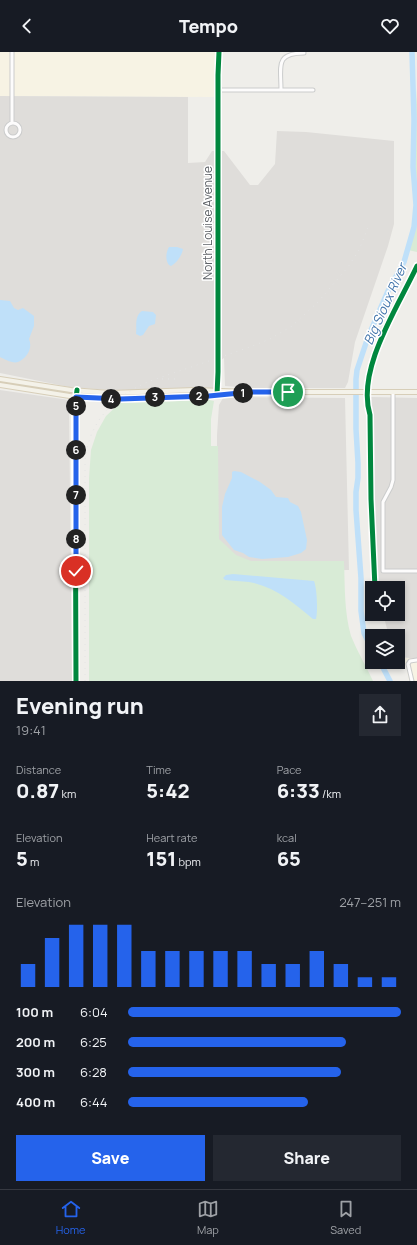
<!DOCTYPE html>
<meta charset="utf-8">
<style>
:root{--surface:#171b24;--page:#242831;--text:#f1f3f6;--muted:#9ea1a6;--line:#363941;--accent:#2563eb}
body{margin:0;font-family:Manrope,sans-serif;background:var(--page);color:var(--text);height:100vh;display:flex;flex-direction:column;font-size:15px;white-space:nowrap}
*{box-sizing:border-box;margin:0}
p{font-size:13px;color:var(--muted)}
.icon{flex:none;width:22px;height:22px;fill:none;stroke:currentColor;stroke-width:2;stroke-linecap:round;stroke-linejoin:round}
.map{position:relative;height:629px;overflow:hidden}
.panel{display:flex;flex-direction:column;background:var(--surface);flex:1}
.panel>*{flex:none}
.fabs{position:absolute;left:365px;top:529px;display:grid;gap:8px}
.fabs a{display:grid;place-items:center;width:40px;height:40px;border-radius:0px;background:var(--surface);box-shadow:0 2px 6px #0003;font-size:20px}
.pin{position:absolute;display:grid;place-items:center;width:34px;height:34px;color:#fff;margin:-17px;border:2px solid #fff;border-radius:50%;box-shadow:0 1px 4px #0007}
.km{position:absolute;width:20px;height:20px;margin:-10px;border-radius:50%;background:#222;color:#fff;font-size:11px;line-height:20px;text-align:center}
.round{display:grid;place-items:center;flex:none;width:42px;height:42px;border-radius:0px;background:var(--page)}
.head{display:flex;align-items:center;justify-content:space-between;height:68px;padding:0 16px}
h1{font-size:22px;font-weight:800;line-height:30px}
.stats{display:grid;grid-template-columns:repeat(3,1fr);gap:6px;height:68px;padding:4px 16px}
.stats div{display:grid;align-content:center}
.stats b{font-size:20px;font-weight:800}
.stats small{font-size:11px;font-weight:400}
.stats p{font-size:11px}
.chart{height:112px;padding:8px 16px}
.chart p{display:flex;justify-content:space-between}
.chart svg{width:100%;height:72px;margin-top:4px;stroke:var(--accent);stroke-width:6}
.primary-button{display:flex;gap:8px;margin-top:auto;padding:8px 16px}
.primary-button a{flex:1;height:46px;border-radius:0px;background:var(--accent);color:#fff;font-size:16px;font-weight:800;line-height:46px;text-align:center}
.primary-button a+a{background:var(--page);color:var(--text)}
ul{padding:0 16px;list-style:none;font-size:13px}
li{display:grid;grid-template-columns:64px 48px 1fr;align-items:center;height:30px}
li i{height:10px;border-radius:5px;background:var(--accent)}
header{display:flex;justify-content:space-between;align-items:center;height:52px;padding:0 16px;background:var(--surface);font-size:18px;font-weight:800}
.dock{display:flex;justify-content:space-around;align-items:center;height:56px;border-top:1px solid var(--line);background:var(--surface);font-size:11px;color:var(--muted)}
.dock a{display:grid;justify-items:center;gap:2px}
.dock .active{color:var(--accent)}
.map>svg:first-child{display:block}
.commercial{fill:#f7f3e4}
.industrial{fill:#dfddda}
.green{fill:#d8ebd6}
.water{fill:#bfe0f9}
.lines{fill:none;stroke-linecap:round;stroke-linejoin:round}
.river{stroke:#bfe0f9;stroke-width:5.5}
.minor-casing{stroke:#cbcccc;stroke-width:5}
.major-casing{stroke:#d7ceb8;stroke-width:6}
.minor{stroke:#fdfcfc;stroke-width:3}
.major{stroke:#f4f2e9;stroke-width:4}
.rail{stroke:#e4e4e4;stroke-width:1;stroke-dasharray:1 5;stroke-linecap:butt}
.cycleway-casing{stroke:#fff;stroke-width:8}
.cycleway{stroke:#00873e;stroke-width:5}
.route-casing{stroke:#fff;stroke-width:8}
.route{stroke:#2563eb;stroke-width:5}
.labels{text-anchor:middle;stroke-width:3;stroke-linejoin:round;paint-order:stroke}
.street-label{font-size:12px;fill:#5f6368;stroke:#fff}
.water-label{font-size:13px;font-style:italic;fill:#4174aa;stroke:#fff}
</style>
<header><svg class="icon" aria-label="back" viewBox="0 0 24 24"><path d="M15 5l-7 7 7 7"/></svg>Tempo<svg class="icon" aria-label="heart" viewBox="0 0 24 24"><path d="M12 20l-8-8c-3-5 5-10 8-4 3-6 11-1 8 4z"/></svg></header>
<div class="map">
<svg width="417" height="629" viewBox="0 0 417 629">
<rect width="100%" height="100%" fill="#efeeea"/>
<path class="commercial" d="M 0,0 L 218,0 L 215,45 L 0,44 Z
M 402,605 L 417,607 L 417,629 L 409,629 L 406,614 Z"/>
<path class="industrial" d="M 0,44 L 188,45 L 188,111 L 205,110 L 212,99 L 224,99 L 250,133 L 258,133 L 275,112 L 277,79 L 306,80 L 394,89 L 394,172 L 388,194 L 355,290 L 348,330 L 345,336 L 252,336 L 225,334 L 224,306 L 215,312 L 215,336 L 122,339 L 69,335 L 0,321 Z
M 0,338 L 69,348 L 69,350 L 72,629 L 0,629 Z
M 226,345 L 345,346 L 349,518 L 217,519 L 217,383 L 219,353 L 223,346 Z
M 371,345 L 417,346 L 417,607 L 402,605 L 398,600 L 398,584 L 389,584 L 383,562 L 398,562 L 398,536 L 378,536 L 372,411 Z"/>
<path class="green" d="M 417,37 L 417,200 L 408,198 L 416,164 L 413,102 Z
M 209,348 L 214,349 L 211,367 L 211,394 L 218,394 L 219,487 L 236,503 L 251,509 L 344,509 C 345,533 344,560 351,584 C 357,599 366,614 373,629 L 89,629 L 89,426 L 91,398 L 97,380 L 106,364 L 120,351 Z"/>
<path class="water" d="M 169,195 L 177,195 L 183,197 C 182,203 177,211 171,214 L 169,213 C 165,208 166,200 169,195 Z
M 0,248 L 10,249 L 14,256 L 18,258 L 23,256 L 34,264 L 34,274 L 29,287 C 33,296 27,306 18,310 C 13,312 4,307 0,305 Z
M 142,259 L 153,260 L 156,263 L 155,272 L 149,274 L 143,283 L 140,284 L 136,282 C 137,275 134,264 142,259 Z
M 234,419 L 241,420 L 260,430 L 271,438 L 276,445 L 288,446 L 290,450 L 298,454 L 301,460 L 307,488 L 306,497 L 301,501 L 288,505 L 262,507 L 249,505 L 243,501 L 234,498 L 222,483 L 222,455 L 225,442 L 232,426 L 232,420 Z
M 233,522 L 314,529 C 317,536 318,559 316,567 L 313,567 C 293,551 276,535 249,530 C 241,529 233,529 225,528 L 223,526 L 226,523 Z"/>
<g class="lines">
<path class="river" d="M 372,597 L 364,581 L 361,559 L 361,526 L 356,458 L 356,440 L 358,426 L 358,411 L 356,377 L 356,327 L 357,318 L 368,285 L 388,239 L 404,210 L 414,175 L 416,153 L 413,115 L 414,68 L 412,0
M 380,610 L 390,629"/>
<defs>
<path id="minor" d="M 12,0 L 12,71
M 218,38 L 313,38
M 281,38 C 281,14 275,1 304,1
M6 78a7 7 0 1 1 14 0a7 7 0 1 1-14 0Z
M 393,340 L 393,428 L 391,435 L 383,450 L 383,519 L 417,519
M 217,343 L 218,320 L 218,23 L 219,0
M 76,629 L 75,355 L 77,338
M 412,629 L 408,612 L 410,609 L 417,608"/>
<path id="major" d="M 0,327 L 71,338 L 110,341 L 195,338 L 250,340 L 417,340
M 0,333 L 76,345 L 105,347 L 209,344 L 237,341"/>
</defs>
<use href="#minor" class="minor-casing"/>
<use href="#major" class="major-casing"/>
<use href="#minor" class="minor"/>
<use href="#major" class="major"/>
<path class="rail" d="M 162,327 L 178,327
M 85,629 L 85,409 C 89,369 114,344 150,329 L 250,295 L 270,287 L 292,274 L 318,250 L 348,215 L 359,198 L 369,173"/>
<defs>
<path id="cycleway" d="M 217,343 L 218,320 L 218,23 L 219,0
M 375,536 L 371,447 L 370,363 C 356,317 398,255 417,214
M 76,629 L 75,355 L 77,338"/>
</defs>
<use href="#cycleway" class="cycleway-casing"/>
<use href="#cycleway" class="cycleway"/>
</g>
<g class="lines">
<defs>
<path id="route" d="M 76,519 L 76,345 L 120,347 L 209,344 L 250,340 L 288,340"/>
</defs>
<use href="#route" class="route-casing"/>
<use href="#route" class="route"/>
</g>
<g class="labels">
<g class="street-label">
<text transform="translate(208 171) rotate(-90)" y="4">North Louise Avenue</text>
</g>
<g class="water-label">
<text transform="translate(385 252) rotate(-66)" y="5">Big Sioux River</text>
</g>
</g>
</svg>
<div class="fabs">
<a><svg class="icon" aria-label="locate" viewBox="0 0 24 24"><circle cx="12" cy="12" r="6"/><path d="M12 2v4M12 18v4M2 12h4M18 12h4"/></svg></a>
<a><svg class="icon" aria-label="layers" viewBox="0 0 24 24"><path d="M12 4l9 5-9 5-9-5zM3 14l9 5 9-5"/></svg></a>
</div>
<div class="pin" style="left:288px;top:340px;background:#1e9e55"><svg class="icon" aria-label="arrive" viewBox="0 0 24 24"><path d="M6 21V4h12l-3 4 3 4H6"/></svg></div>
<div class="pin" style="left:76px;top:519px;background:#d93025"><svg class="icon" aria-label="check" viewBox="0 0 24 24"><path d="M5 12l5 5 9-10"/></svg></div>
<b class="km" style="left:243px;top:341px">1</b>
<b class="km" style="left:199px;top:344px">2</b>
<b class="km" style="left:155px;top:345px">3</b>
<b class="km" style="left:111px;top:347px">4</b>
<b class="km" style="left:76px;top:354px">5</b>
<b class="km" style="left:76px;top:398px">6</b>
<b class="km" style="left:76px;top:443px">7</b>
<b class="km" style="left:76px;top:487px">8</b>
</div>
<section class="panel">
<div class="head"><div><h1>Evening run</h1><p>19:41</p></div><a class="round"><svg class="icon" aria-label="share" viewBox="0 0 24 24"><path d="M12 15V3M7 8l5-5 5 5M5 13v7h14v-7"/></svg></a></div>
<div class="stats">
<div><p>Distance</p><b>0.87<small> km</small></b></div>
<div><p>Time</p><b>5:42</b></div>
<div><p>Pace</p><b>6:33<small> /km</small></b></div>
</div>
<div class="stats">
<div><p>Elevation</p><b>5<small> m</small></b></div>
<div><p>Heart rate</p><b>151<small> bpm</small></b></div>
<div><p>kcal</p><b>65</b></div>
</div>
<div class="chart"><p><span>Elevation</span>247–251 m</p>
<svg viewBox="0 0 160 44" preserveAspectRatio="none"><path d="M5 44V30M15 44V14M25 44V6M35 44V6M45 44V6M55 44V22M65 44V22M75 44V22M85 44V22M95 44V22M105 44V30M115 44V30M125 44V22M135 44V30M145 44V38M155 44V38"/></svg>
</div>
<ul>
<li><b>100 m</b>6:04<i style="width:100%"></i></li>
<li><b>200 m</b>6:25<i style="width:80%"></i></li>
<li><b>300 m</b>6:28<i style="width:78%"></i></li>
<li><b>400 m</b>6:44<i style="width:66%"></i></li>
</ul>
<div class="primary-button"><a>Save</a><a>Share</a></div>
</section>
<nav class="dock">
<a class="active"><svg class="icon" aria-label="home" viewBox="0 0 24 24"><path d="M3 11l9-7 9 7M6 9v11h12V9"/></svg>Home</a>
<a><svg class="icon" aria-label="map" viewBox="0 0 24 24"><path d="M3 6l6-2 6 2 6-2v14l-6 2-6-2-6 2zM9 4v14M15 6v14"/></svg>Map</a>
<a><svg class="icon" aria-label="saved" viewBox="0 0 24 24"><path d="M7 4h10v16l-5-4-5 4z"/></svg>Saved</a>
</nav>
